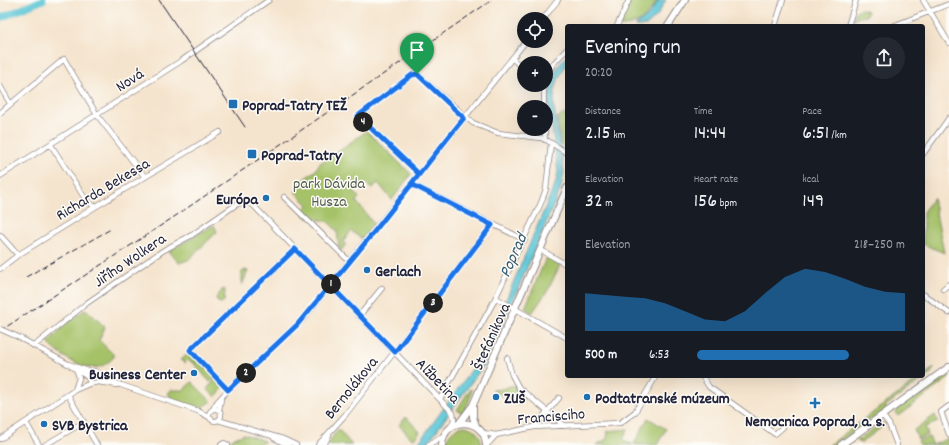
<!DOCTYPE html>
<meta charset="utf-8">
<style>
:root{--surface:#171b24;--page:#242831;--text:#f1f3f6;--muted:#9ea1a6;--accent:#1f6fb2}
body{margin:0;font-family:Dekko,sans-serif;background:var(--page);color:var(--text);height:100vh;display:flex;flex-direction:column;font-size:15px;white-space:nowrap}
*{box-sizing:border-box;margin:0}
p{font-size:13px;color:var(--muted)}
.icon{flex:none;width:22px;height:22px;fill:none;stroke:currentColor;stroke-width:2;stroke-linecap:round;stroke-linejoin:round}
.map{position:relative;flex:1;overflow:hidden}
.panel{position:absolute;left:565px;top:24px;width:360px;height:354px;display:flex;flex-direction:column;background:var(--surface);border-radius:4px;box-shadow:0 4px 16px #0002}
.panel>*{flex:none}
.fabs{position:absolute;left:517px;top:12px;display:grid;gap:8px}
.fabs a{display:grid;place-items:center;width:36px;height:36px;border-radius:50%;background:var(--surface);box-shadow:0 4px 16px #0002;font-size:20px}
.pin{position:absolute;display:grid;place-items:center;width:34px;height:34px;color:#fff;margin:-41px -17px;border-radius:50% 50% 50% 0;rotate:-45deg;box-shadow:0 0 4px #0007}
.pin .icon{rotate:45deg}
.km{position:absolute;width:20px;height:20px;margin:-10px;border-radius:50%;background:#222;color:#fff;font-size:11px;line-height:20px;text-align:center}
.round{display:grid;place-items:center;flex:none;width:42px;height:42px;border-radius:21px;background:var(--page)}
.head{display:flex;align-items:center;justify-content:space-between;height:68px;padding:0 20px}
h1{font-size:22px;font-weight:600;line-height:30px}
.figures{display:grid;grid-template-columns:repeat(3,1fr);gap:6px;height:68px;padding:4px 20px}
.figures div{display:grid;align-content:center}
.figures b{font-size:20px;font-weight:600}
.figures small{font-size:11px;font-weight:400}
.figures p{font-size:11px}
.chart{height:112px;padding:8px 20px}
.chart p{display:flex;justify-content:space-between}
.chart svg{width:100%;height:72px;margin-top:4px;fill:var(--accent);opacity:.7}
ul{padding:0 20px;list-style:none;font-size:13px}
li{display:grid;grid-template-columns:64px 48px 1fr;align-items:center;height:30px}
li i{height:10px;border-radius:5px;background:var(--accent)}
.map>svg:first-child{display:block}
.green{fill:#a6c268;stroke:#647252}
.water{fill:#5bc6d6;stroke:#3e7488}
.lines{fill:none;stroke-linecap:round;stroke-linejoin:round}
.river{stroke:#5bc6d6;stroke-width:7}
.minor-casing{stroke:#8c8384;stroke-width:6}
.major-casing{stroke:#8c8384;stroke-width:8}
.minor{stroke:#fff;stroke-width:4.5}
.major{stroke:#fff;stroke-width:6}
.tram{stroke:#22223b;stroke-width:1}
.rail{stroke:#22223b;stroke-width:1;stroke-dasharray:6 3;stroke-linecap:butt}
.minor-bridge-casing{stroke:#8c8384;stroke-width:6;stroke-linecap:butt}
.minor-bridge{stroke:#fff;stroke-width:4.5}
.route-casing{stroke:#fff;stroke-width:8}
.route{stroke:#1a73e8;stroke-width:5}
.poi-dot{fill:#1f6fb2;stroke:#fdfcf7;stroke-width:1.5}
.labels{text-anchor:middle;stroke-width:3;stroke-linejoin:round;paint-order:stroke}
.street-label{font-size:16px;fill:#22223b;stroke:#fdfcf7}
.poi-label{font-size:16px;font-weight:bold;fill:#22223b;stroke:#fdfcf7;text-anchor:start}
.park-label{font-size:16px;fill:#505a4b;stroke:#fdfcf7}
.water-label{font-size:17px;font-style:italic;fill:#365b71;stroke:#fdfcf7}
</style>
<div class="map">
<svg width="949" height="445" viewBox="0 0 949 445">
<rect width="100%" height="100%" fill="#fdfcf7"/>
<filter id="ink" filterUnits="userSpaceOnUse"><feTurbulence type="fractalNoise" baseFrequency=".025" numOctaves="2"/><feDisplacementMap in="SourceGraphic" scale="8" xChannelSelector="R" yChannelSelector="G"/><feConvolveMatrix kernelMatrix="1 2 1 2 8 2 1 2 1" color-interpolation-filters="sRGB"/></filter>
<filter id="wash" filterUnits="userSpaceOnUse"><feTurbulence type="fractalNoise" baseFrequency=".012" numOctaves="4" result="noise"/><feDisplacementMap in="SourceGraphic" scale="16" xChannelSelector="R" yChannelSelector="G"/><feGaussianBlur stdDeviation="0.9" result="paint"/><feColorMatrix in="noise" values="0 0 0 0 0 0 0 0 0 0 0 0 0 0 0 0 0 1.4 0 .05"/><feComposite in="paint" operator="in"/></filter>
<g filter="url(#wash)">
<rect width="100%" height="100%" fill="#f5e4cd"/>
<path class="green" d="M 630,0 L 658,0 C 645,18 641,26 618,26 Z
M 861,9 L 868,11 L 867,15 L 854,19 L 856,11 Z
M 564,114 L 567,116 L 567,149 L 561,145 L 557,118 Z
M 367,131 L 411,174 L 392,200 L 378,183 L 371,189 L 366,182 L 354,191 L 359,198 L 356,201 L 374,224 L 362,239 L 351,231 L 343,242 L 346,244 L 341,251 L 339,249 L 337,231 L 327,221 L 307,218 L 302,211 L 308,205 L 295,192 L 301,187 L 300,182 L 316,170 L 319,164 Z
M 933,198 L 944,253 L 923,244 L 923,212 Z
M 214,225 L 217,232 L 188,260 L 179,263 L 169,251 Z
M 546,258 L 560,265 L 548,290 L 532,313 L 525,308 Z
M 245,270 L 248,271 L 242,285 L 242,272 Z
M 223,289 L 225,290 L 224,301 L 221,303 L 218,302 L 216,298 Z
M 84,310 L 87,310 L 105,327 L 99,340 L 114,355 L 114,357 C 110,361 104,366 98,367 C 82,371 60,355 49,344 L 49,341 L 66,324 Z
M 190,352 L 215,378 L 210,382 L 195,365 L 195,362 L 193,363 L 188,360 L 185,363 L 182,360 L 180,361 Z
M 935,367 L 930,374 L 886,406 L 886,409 L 834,445 L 829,445 Z
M 949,372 L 949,378 L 898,416 L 896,413 L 900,407 Z
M 216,379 L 223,389 L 215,397 L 207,389 Z
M 192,382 L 211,401 L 201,408 L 172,399 L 168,393 L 171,390 L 183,390 Z
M 513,385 L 525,398 L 519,405 L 492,390 L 502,389 Z
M 470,389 L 472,390 L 469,401 L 463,413 L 457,410 Z
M 935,415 L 938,422 L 925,427 L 928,435 L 918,439 L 914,430 Z
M 406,417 L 420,432 L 413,440 L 399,425 Z
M 648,418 L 666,429 L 657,445 L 635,445 L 634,444 Z
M 882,423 L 886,424 L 861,443 L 856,441 Z
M 465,426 C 475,428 481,435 482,445 L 446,445 C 447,434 454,427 465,426 Z
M 338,429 L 352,445 L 327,445 Z
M 628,429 L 623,439 L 633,445 L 596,445 L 607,439 L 608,431 Z
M 244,434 L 264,441 L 264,442 L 258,445 L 233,445 L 230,440 Z
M 929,437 L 933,445 L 949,438 L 949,445 L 920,445 L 918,441 Z"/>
<path class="water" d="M 659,0 L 666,0 L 657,16 L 646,26 L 635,26 L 649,15 Z
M 567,56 C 567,67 559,75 556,86 C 554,93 554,101 554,108 L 564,172 L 561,188 L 517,291 L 481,369 L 426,445 L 417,445 L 478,361 L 485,349 L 556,182 L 558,172 L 548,97 C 550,82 555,67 567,56 Z"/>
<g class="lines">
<path class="river" d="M 0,18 L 43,0"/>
</g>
</g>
<g filter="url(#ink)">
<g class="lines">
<defs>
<path id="minor" d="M 923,0 L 949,43
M 543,19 L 558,0
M 617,26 L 629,0
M 775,26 L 783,0
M 848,26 L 856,0
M 893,26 L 949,4
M 512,58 L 524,70
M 546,78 L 553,64 L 567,49
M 544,85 L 544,107
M 0,86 L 11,105
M 0,113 L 64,59 L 97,115 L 145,177
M 545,140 L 545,129
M 51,145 L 86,200 L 95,207
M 923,154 L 949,118
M 419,174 L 358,116 L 412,75 L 417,74 L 473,123 L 498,133 L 541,138 L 548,141 L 567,153
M 0,176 L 181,61 L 269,0
M 411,184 L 525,240
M 284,197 L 349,261
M 0,235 L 18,255
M 541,250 L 567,265
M 0,269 L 18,255 L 95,207 L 220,132
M 943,289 L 949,284
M 923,294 L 949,313
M 496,298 L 567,338
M 359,316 L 382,288
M 18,337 L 68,364 L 91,372
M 34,346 L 87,303 L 136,269 L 164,250 L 192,235 L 237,204 L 244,202 L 253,205 L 453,413 L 454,420 L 451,426
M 507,358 L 512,375 L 519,388 L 565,426
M 71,366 L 88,377
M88 377a6 6 0 1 1 12 0a6 6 0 1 1-12 0Z
M 100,376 L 121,385 L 198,411 L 211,418
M 702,376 L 709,387 L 775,434 L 783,427
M 98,382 L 117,385
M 75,390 L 79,378 L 77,371
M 228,390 L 190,350 L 295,249
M 68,395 L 97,445
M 440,399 L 493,303 L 541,203 L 546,189 L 551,143
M 949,406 L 941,412 L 949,434
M 213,409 L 217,402 L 228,390 L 303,319 L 526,41
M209 415a6 6 0 1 1 12 0a6 6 0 1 1-12 0Z
M 219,410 L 221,399
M 883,416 L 889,424 L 897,445
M 218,420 L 283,439 L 296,445
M 26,423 L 39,445
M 534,427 L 559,398
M 483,433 L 496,435 L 534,427 L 620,423 L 635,412 L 656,376
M 274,438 L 288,445
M 0,439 L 75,390 L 91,383
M 45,445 L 84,422
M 221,445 L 224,443 L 228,445
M 318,445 L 345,415 L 392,355 L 492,225
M 324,445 L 329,435
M 428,445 L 443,436
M 487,445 L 496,435"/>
<path id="major" d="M 668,26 L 685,0
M 473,406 L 473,417 L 476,426
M 460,422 L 473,405 L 567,188
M 442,445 C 443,416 485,416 486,445
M 841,445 L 949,367"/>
</defs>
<use href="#minor" class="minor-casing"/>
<use href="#major" class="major-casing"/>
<use href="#minor" class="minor"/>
<use href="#major" class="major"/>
<path class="tram" d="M 159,0 L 245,127"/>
<path class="rail" d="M 26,277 L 111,229
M 0,331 L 174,217 L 492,0"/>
<defs>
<path id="minor-bridge" d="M 0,329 L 18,337"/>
</defs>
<use href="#minor-bridge" class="minor-bridge-casing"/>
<use href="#minor-bridge" class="minor-bridge"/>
</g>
</g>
<g class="lines" filter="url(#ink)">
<defs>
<path id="route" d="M 417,74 L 464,118 C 419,173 377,231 330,285 L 295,249 L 190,350 L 228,390 L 297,325 L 330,285 L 395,352 L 492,225 L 411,184 L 419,174 L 358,116 L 412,75 L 417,74"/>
</defs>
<use href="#route" class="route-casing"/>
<use href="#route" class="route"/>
</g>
<g class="poi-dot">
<rect x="228" y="99" width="10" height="10" rx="2"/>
<rect x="247" y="149" width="10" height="10" rx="2"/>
<circle cx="266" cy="198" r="4"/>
<circle cx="367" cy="270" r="4"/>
<circle cx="194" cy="373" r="4"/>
<circle cx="496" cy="397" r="4"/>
<circle cx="587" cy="397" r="4"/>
<path d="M813 397h4v4h4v4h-4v4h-4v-4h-4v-4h4z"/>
<circle cx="44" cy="424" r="4"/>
</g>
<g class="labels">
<g class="street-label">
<text transform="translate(129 79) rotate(-33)" y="6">Nová</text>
<text transform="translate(102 188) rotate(-31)" y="6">Richarda Bekessa</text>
<text transform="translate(129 259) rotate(-34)" y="6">Jiřího Wolkera</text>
<text transform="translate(490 336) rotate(-66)" y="6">Štefánikova</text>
<text transform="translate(439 380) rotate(46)" y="6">Alžbetina</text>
<text transform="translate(350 387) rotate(-51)" y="6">Bernolákova</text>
<text transform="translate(551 415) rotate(-5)" y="6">Francisciho</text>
</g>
<g class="poi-label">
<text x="242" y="110">Poprad-Tatry TEŽ</text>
<text x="261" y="160">Poprad-Tatry</text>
<text x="258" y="204" text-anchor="end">Európa</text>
<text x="375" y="276">Gerlach</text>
<text x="186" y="379" text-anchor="end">Business Center</text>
<text x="504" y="403">ZUŠ</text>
<text x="595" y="403">Podtatranské múzeum</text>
<text x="815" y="426" text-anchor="middle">Nemocnica Poprad, a. s.</text>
<text x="52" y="430">SVB Bystrica</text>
</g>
<g class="park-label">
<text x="329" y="188">park Dávida<tspan x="329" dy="18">Husza</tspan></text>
</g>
<g class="water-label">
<text transform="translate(512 255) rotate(-66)" y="6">Poprad</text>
</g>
</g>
</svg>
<div class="fabs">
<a><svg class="icon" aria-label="locate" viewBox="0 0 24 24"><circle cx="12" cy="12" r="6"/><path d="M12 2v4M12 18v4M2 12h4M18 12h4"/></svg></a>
<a>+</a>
<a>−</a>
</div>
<div class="pin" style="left:417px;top:74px;background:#1e9e55"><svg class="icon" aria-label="arrive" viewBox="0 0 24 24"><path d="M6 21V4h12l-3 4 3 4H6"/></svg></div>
<b class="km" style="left:331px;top:284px">1</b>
<b class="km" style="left:246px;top:373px">2</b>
<b class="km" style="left:433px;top:303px">3</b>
<b class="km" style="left:363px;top:122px">4</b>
<section class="panel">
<div class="head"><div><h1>Evening run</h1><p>20:20</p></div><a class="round"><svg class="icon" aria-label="share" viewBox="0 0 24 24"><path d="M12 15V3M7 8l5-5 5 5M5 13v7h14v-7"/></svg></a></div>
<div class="figures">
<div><p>Distance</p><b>2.15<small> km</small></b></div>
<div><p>Time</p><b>14:44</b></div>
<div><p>Pace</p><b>6:51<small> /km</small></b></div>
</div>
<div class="figures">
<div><p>Elevation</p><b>32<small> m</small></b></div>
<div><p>Heart rate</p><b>156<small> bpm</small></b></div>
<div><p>kcal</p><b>149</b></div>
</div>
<div class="chart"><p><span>Elevation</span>218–250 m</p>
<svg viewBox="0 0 160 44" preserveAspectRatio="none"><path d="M0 44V21L10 22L20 23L30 24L40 27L50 32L60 37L70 38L80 32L90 21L100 11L110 6L120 8L130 12L140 17L150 20L160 21V44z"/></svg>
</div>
<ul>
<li><b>500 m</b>6:53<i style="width:73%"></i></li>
</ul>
</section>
</div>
